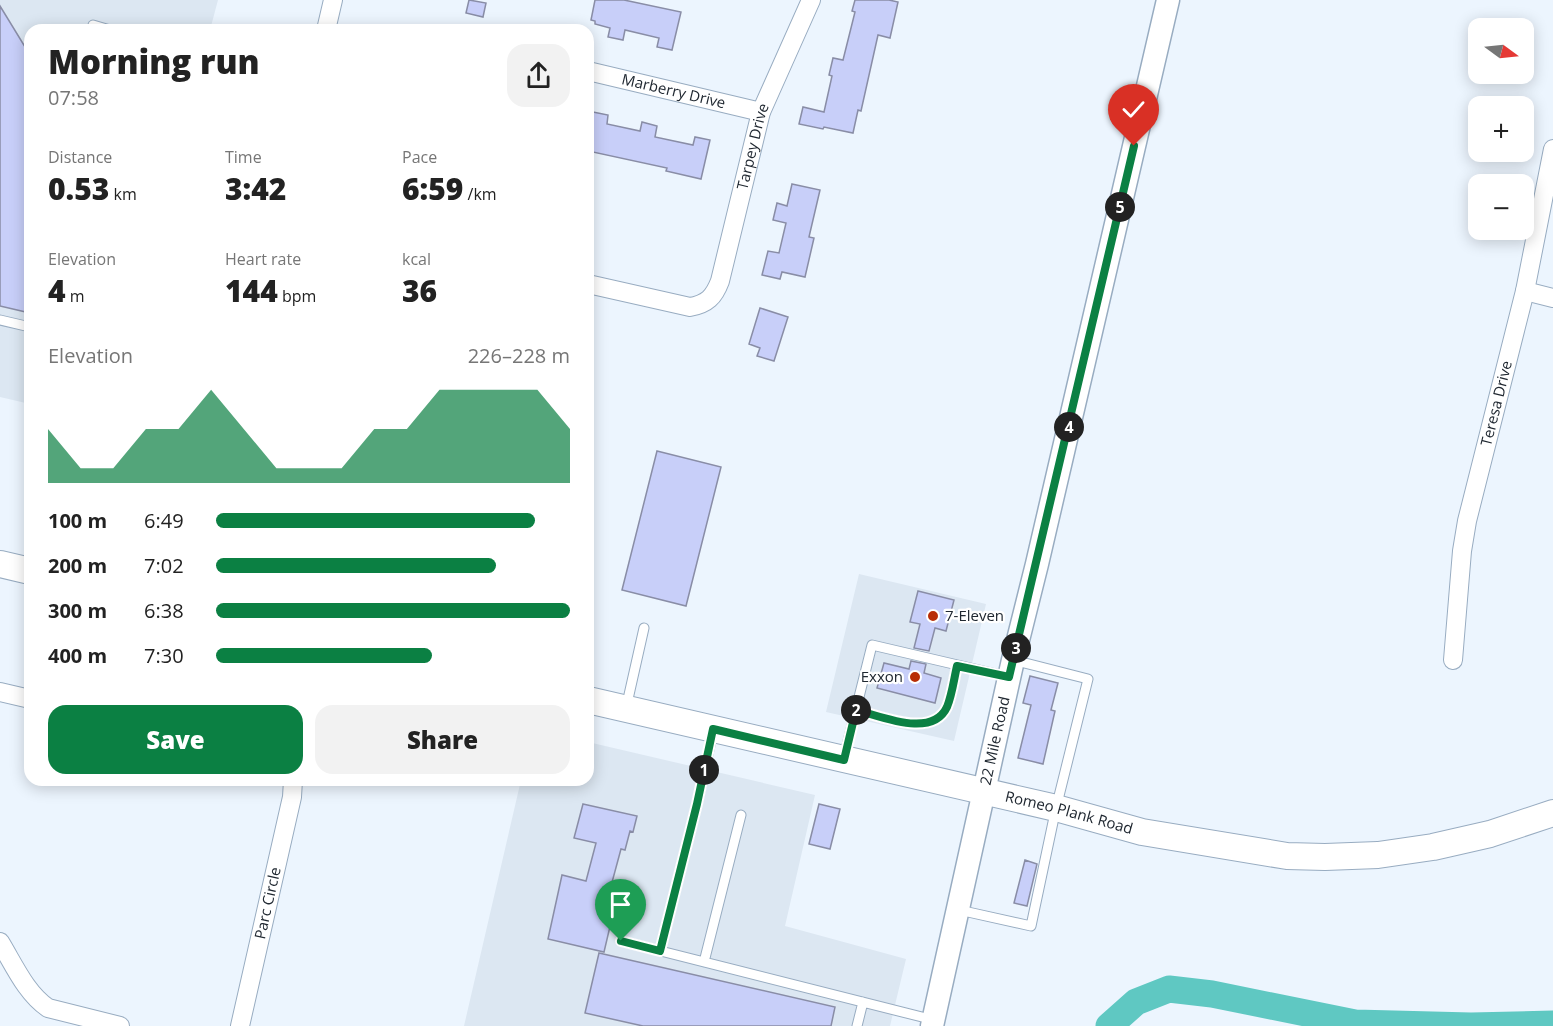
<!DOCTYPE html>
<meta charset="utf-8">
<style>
:root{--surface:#fff;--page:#f2f2f2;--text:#222;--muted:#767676;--accent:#0b8043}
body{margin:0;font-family:"Open Sans",sans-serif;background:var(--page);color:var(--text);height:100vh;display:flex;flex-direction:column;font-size:22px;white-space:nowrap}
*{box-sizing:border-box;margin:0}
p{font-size:20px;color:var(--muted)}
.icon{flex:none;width:33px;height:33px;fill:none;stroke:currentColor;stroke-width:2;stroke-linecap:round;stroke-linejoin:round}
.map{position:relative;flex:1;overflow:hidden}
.sheet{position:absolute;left:24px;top:24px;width:570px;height:762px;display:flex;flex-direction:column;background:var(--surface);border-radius:18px;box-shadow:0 3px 15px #0003}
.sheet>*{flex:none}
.needle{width:39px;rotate:105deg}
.tools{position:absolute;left:1468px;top:18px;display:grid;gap:12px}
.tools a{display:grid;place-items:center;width:66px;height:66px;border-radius:12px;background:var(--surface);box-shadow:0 3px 15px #0003;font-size:30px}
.pin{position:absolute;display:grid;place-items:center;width:51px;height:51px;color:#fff;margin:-62px -26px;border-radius:50% 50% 50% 0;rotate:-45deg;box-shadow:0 0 6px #0007}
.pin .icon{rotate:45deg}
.km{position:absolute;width:30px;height:30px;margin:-15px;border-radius:50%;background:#222;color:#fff;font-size:16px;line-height:30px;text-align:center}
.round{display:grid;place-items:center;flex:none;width:63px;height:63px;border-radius:18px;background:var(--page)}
.head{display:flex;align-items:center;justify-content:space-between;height:102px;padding:0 24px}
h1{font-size:33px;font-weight:800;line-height:45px}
.stats{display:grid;grid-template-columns:repeat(3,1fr);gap:9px;height:102px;padding:6px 24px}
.stats div{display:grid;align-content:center}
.stats b{font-size:30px;font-weight:800}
.stats small{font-size:16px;font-weight:400}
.stats p{font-size:16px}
.chart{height:168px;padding:12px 24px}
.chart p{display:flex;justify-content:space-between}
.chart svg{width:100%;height:108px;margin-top:6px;fill:var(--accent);opacity:.7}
.button{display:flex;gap:12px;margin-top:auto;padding:12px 24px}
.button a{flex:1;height:69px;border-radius:18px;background:var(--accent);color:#fff;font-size:24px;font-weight:800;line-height:69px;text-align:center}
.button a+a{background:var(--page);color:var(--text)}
ul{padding:0 24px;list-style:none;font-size:20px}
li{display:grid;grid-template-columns:96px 72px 1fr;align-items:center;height:45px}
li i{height:15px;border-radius:8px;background:var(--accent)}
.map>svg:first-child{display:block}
.built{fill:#dce7f2}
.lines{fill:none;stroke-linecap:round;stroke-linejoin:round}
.river{stroke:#5fc8c2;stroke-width:27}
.building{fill:#c8cff9;stroke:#898da6;stroke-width:1.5}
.service-casing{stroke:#98acc1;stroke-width:11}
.minor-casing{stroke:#98acc1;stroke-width:20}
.tertiary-casing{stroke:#98acc1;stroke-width:25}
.secondary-casing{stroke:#98acc1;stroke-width:28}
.service{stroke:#fff;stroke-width:9}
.minor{stroke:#fff;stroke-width:18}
.tertiary{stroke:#fff;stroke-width:22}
.secondary{stroke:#fff;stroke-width:26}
.route-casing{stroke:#fff;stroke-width:12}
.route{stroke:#0b8043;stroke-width:8}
.poi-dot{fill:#b82d06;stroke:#fff;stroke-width:2}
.labels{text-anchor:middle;stroke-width:4.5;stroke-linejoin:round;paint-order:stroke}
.street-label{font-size:15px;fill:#202831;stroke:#fff}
.poi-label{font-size:15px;fill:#202831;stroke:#fff;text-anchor:start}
</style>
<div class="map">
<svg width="1553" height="1026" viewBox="0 0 1553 1026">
<rect width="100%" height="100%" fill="#ecf5fe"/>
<path class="built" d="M 0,0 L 218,0 L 210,30 L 30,30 L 30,404 L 0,397 Z
M 859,574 L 986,604 L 954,741 L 826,712 Z
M 588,742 L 815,795 L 785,926 L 906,959 L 890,1026 L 464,1026 L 521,780 L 588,780 Z"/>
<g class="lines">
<path class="river" d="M 1109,1026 L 1136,1002 L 1169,989 L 1212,994 L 1355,1023 L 1471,1026 L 1553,1024"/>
</g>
<path class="building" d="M 469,0 L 486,3 L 483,17 L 466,13 Z
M 595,0 L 624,0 L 681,12 L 672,50 L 657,47 L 659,38 L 625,30 L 623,40 L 608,37 L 610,28 L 595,24 L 595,21 L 591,20 Z
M 855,0 L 889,0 L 898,2 L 890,38 L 878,35 L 861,111 L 858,110 L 853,133 L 824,127 L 823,129 L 799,124 L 803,107 L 824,112 L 832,76 L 829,75 L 833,58 L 843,60 L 855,12 L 852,11 Z
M 0,6 L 30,55 L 30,313 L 0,306 Z
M 593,112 L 608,115 L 607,124 L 640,131 L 642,122 L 657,126 L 655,137 L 693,145 L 695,137 L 710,140 L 701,179 L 666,171 L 667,168 L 588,151 L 588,124 L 591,125 Z
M 792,184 L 820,190 L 809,237 L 814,238 L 805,277 L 782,272 L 780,279 L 762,275 L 768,251 L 779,253 L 786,223 L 773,220 L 777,203 L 787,206 Z
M 760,308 L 788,317 L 774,361 L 757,356 L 760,348 L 749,344 Z
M 657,451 L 721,467 L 686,606 L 622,590 Z
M 918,591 L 954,600 L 946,631 L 935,628 L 929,651 L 914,648 L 920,624 L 910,622 Z
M 911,661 L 926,664 L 924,673 L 941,678 L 935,703 L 877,688 L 884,663 L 909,669 Z
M 1030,676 L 1058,683 L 1051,710 L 1055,711 L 1043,764 L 1018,758 L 1031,705 L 1023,703 Z
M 583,804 L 637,816 L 633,832 L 630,831 L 625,850 L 621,849 L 611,886 L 619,888 L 604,952 L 548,939 L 562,875 L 586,881 L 596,843 L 574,838 Z
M 819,804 L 840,809 L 830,849 L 809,844 Z
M 1025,860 L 1037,864 L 1027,906 L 1014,903 Z
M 599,953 L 835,1007 L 831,1026 L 643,1026 L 585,1013 Z"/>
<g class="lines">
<defs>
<path id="service" d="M 93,25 L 110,30
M 0,320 L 30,327
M 626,708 L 644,628
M 856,710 C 881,716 932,739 947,707 C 952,695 954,679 957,666
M 844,757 L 872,645 L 1009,677
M 959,910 L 1031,926 L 1056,808 L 1088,679 L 1013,660
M 621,941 L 934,1020
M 660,951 L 697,804 L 713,732
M 704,962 L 741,815
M 857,1026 L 863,1002"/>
<g id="minor">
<path d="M 326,30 L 333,0"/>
<path id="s1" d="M 588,71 L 761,112"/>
<path id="s2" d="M 588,284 L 690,307 C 707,304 714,297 720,281 L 761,112 L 811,0"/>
<path d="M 1525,291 L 1553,298"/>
<path id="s3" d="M 1453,660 L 1462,551 L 1467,521 L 1525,291 L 1553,149"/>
<path d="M 0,692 L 30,699"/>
<path d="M 0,942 C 14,965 26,993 48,1008 L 120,1026"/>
<path id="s4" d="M 240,1026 L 292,797 L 293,780"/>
</g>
<g id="tertiary">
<path id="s5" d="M 932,1026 L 1013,660 L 1037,564 L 1168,0"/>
</g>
<g id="secondary">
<path d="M 0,564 L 30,571"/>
<path id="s6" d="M 588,700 L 1056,808 L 1142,832 L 1287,856 L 1325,857 L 1378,855 L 1433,847 L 1490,834 L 1553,813"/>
</g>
</defs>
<use href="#service" class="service-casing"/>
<use href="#minor" class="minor-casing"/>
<use href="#tertiary" class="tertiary-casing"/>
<use href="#secondary" class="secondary-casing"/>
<use href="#service" class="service"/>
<use href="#minor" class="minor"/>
<use href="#tertiary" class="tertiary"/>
<use href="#secondary" class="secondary"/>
</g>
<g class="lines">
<defs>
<path id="route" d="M 621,941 L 660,951 L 697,804 L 713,729 L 844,760 L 856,710 C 881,716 932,739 947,707 C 952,695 954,679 957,666 L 1009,677 L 1134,146"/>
</defs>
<use href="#route" class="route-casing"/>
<use href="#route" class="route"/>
</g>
<g class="poi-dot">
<circle cx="933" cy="616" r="6"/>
<circle cx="915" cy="677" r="6"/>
</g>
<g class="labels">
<g class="street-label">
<text dy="5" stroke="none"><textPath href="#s1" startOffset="88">Marberry Drive</textPath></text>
<text dy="5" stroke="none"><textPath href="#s2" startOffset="285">Tarpey Drive</textPath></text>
<text dy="5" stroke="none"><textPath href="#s3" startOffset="261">Teresa Drive</textPath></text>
<text dy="5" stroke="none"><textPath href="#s5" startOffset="292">22 Mile Road</textPath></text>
<text dy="5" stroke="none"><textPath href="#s6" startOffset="494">Romeo Plank Road</textPath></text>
<text dy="5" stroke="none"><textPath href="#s4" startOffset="126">Parc Circle</textPath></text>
</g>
<g class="poi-label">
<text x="945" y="621">7-Eleven</text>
<text x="903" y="682" text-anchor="end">Exxon</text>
</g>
</g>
</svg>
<div class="tools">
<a><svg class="needle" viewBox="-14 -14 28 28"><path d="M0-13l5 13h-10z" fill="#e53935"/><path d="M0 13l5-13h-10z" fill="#767676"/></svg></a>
<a>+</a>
<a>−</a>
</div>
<div class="pin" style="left:621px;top:941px;background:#1e9e55"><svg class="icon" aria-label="arrive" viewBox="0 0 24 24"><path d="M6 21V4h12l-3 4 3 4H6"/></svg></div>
<div class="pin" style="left:1134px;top:146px;background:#d93025"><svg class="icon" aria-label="check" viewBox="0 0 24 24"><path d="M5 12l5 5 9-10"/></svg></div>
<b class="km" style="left:704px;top:770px">1</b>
<b class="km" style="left:856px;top:710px">2</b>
<b class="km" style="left:1016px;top:648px">3</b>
<b class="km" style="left:1069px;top:427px">4</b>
<b class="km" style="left:1120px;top:207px">5</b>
<section class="sheet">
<div class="head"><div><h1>Morning run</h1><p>07:58</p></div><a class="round"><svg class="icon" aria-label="share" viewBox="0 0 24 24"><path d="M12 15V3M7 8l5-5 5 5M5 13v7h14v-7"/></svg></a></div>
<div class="stats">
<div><p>Distance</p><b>0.53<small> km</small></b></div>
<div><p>Time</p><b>3:42</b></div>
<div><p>Pace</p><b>6:59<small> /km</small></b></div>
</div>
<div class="stats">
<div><p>Elevation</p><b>4<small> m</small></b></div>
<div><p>Heart rate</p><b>144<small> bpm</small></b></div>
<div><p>kcal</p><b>36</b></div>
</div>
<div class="chart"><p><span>Elevation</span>226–228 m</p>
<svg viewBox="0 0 160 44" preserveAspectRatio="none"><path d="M0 44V22L10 38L20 38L30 22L40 22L50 6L60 22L70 38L80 38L90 38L100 22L110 22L120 6L130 6L140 6L150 6L160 22V44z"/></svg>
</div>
<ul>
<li><b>100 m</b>6:49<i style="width:90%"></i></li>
<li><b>200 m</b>7:02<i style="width:79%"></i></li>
<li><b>300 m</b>6:38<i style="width:100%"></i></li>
<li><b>400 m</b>7:30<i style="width:61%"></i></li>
</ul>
<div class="button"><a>Save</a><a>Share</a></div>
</section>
</div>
